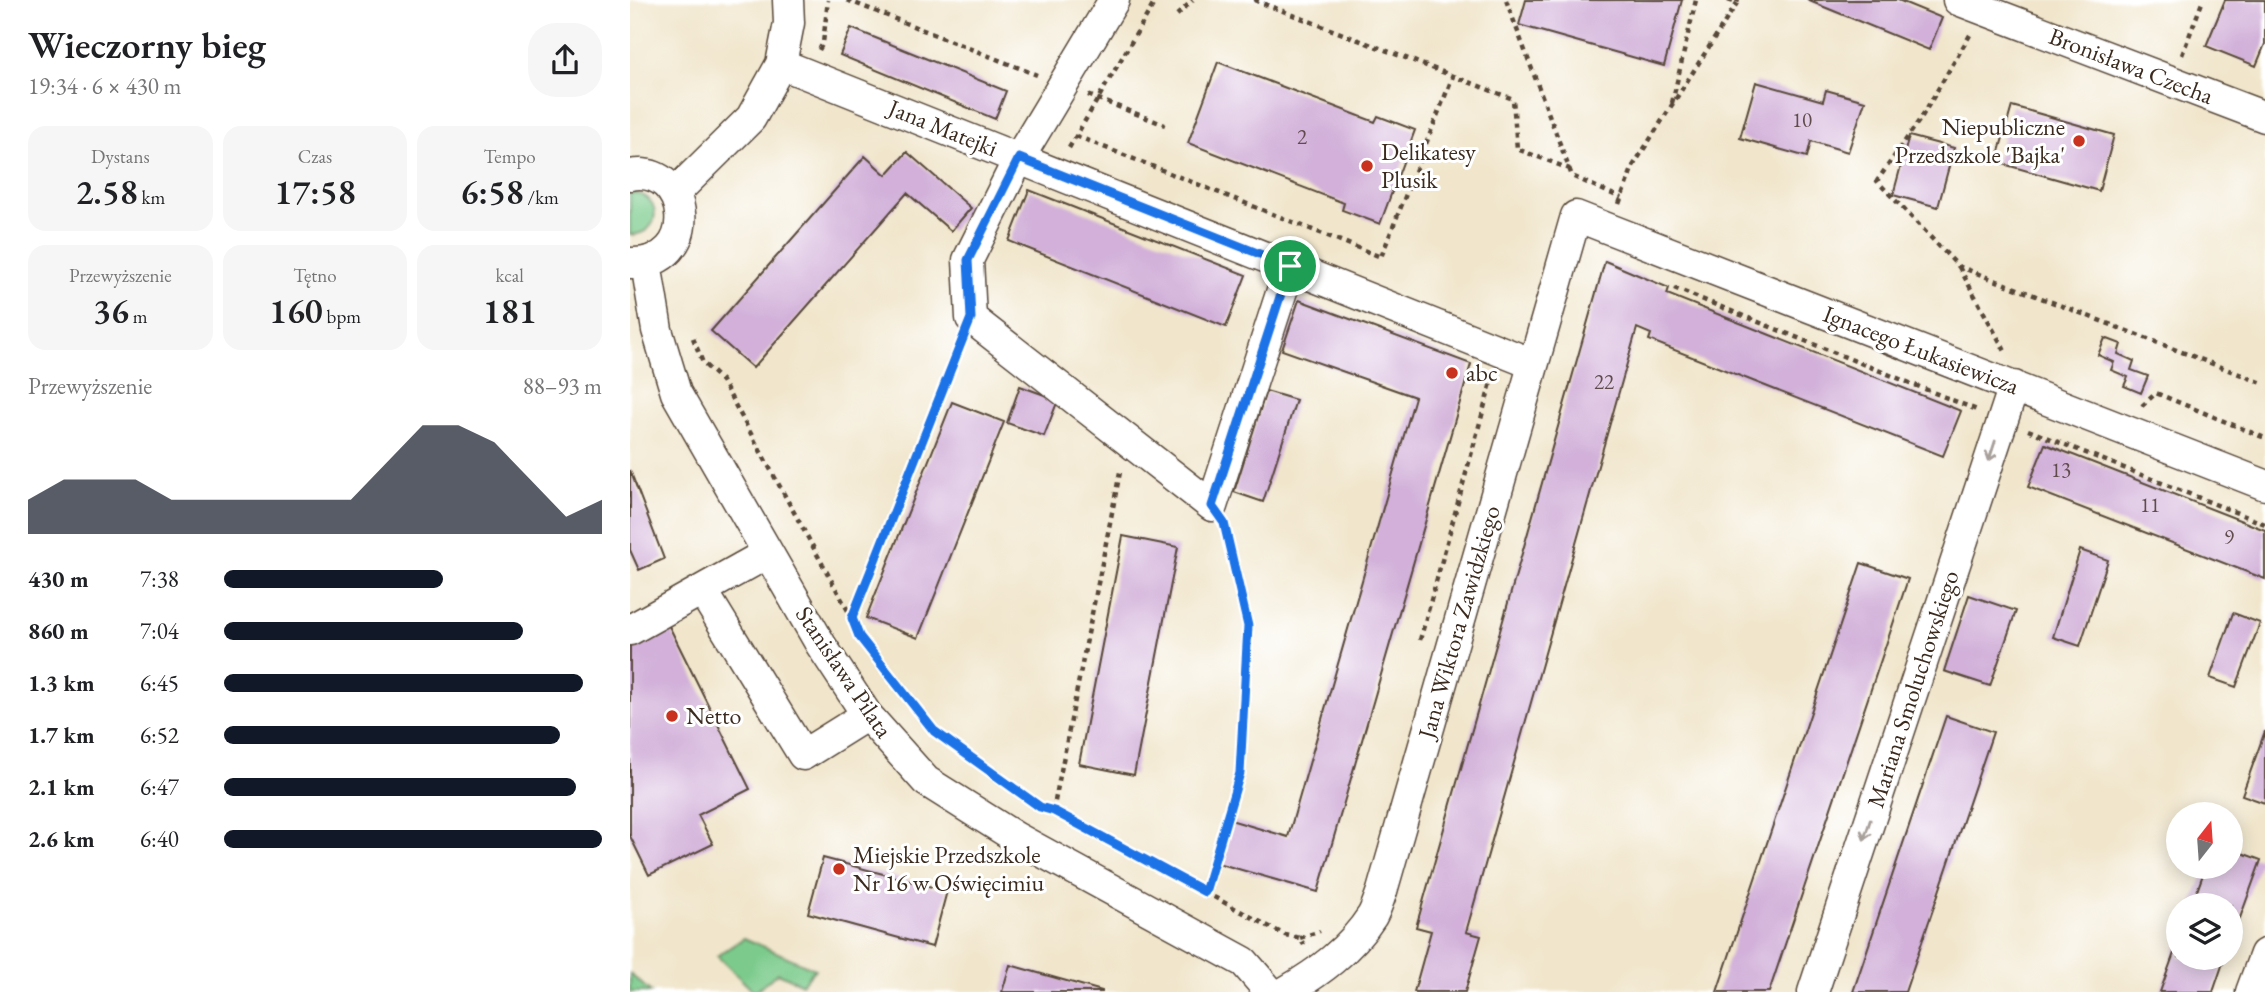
<!DOCTYPE html>
<html lang="pl">
<meta charset="utf-8">
<style>
:root{--surface:#fff;--page:#f6f6f6;--text:#202124;--muted:#757577;--accent:#111827}
body{margin:0;font-family:"EB Garamond",serif;background:var(--page);color:var(--text);height:100vh;display:flex;flex-direction:column;font-size:26px;white-space:nowrap}
*{box-sizing:border-box;margin:0}
p{font-size:23px;color:var(--muted)}
.icon{flex:none;width:38px;height:38px;fill:none;stroke:currentColor;stroke-width:2;stroke-linecap:round;stroke-linejoin:round}
.map{position:relative;flex:1;overflow:hidden}
.panel{display:flex;flex-direction:column;background:var(--surface);width:630px}
.panel>*{flex:none}
.needle{width:46px;rotate:17deg}
.controls{position:absolute;left:1536px;top:802px;display:grid;gap:14px}
.controls a{display:grid;place-items:center;width:77px;height:77px;border-radius:50%;background:var(--surface);box-shadow:0 4px 18px #0003;font-size:35px}
.pin{position:absolute;display:grid;place-items:center;width:60px;height:60px;color:#fff;margin:-30px;border:4px solid #fff;border-radius:50%;box-shadow:0 2px 7px #0007}
.round{display:grid;place-items:center;flex:none;width:74px;height:74px;border-radius:28px;background:var(--page)}
.summary{display:flex;align-items:center;justify-content:space-between;height:119px;padding:0 28px}
h1{font-size:38px;font-weight:600;line-height:52px}
.figures{display:grid;grid-template-columns:repeat(3,1fr);gap:10px;height:119px;padding:7px 28px}
.figures div{display:grid;align-content:center;border-radius:18px;background:var(--page);text-align:center}
.figures b{font-size:35px;font-weight:600}
.figures small{font-size:19px;font-weight:400}
.figures p{font-size:19px}
.chart{height:196px;padding:14px 28px}
.chart p{display:flex;justify-content:space-between}
.chart svg{width:100%;height:126px;margin-top:7px;fill:var(--accent);opacity:.7}
ul{padding:0 28px;list-style:none;font-size:23px}
li{display:grid;grid-template-columns:112px 84px 1fr;align-items:center;height:52px}
li i{height:18px;border-radius:9px;background:var(--accent)}
main{display:flex;flex:1;min-height:0}
.map>svg:first-child{display:block}
.green{fill:#7bcb8c;stroke:#5b7a55;stroke-width:2}
.building{fill:#d2b0d9}
.lines{fill:none;stroke-linecap:round;stroke-linejoin:round}
.minor-casing{stroke:#564638;stroke-width:33}
.path{stroke:#564638;stroke-width:4.5;stroke-dasharray:5 5;stroke-linecap:butt}
.minor{stroke:#fff;stroke-width:30}
.oneway{stroke:#a79f9a}
.route-casing{stroke:#fff;stroke-width:14}
.route{stroke:#1a73e8;stroke-width:9}
.poi-dot{fill:#c8321e;stroke:#fff;stroke-width:2.5}
.labels{text-anchor:middle;stroke-width:6;stroke-linejoin:round;paint-order:stroke}
.number-label{font-size:21px;fill:#614c4d}
.street-label{font-size:24px;fill:#3b2a1e;stroke:#fff}
.poi-label{font-size:24px;fill:#3b2a1e;stroke:#fff;text-anchor:start}
</style>
<main>
<section class="panel">
<div class="summary"><div><h1>Wieczorny bieg</h1><p>19:34 · 6 × 430 m</p></div><a class="round"><svg class="icon" aria-label="share" viewBox="0 0 24 24"><path d="M12 15V3M7 8l5-5 5 5M5 13v7h14v-7"/></svg></a></div>
<div class="figures">
<div><p>Dystans</p><b>2.58<small> km</small></b></div>
<div><p>Czas</p><b>17:58</b></div>
<div><p>Tempo</p><b>6:58<small> /km</small></b></div>
</div>
<div class="figures">
<div><p>Przewyższenie</p><b>36<small> m</small></b></div>
<div><p>Tętno</p><b>160<small> bpm</small></b></div>
<div><p>kcal</p><b>181</b></div>
</div>
<div class="chart"><p><span>Przewyższenie</span>88–93 m</p>
<svg viewBox="0 0 160 44" preserveAspectRatio="none"><path d="M0 44V32L10 25L20 25L30 25L40 32L50 32L60 32L70 32L80 32L90 32L100 19L110 6L120 6L130 12L140 25L150 38L160 32V44z"/></svg>
</div>
<ul>
<li><b>430 m</b>7:38<i style="width:58%"></i></li>
<li><b>860 m</b>7:04<i style="width:79%"></i></li>
<li><b>1.3 km</b>6:45<i style="width:95%"></i></li>
<li><b>1.7 km</b>6:52<i style="width:89%"></i></li>
<li><b>2.1 km</b>6:47<i style="width:93%"></i></li>
<li><b>2.6 km</b>6:40<i style="width:100%"></i></li>
</ul>
</section>
<div class="map">
<svg width="1635" height="992" viewBox="0 0 1635 992">
<rect width="100%" height="100%" fill="#fff"/>
<filter id="ink" filterUnits="userSpaceOnUse"><feTurbulence type="fractalNoise" baseFrequency=".0143" numOctaves="2"/><feDisplacementMap in="SourceGraphic" scale="14" xChannelSelector="R" yChannelSelector="G"/><feConvolveMatrix kernelMatrix="1 2 1 2 8 2 1 2 1" color-interpolation-filters="sRGB"/></filter>
<filter id="wash" filterUnits="userSpaceOnUse"><feTurbulence type="fractalNoise" baseFrequency=".00686" numOctaves="4" result="noise"/><feDisplacementMap in="SourceGraphic" scale="28" xChannelSelector="R" yChannelSelector="G"/><feGaussianBlur stdDeviation="1.57" result="paint"/><feColorMatrix in="noise" values="0 0 0 0 0 0 0 0 0 0 0 0 0 0 0 0 0 1.4 0 .05"/><feComposite in="paint" operator="in"/></filter>
<g filter="url(#wash)">
<rect width="100%" height="100%" fill="#f1e6cc"/>
<path class="green" d="M 0,193 C 33,192 33,235 0,235 Z
M 114,938 L 185,969 L 172,984 L 148,973 L 124,992 L 87,956 Z
M 0,974 L 21,992 L 0,992 Z"/>
<g id="blocks">
<path class="building" d="M 896,0 L 1052,0 L 1034,66 L 889,25 Z
M 1177,0 L 1268,0 L 1312,18 L 1299,50 Z
M 1595,0 L 1635,0 L 1635,44 L 1626,66 L 1576,46 Z
M 221,28 L 376,91 L 365,119 L 210,55 Z
M 588,62 L 745,122 L 748,116 L 785,130 L 750,224 L 712,210 L 714,203 L 558,143 Z
M 1126,82 L 1193,101 L 1196,90 L 1235,101 L 1218,152 L 1181,141 L 1177,157 L 1110,138 Z
M 1382,106 L 1484,135 L 1469,191 L 1366,162 Z
M 1279,136 L 1324,148 L 1308,207 L 1263,195 Z
M 277,152 L 341,208 L 321,231 L 277,193 L 123,368 L 81,331 L 235,156 L 256,175 Z
M 399,190 L 616,275 L 596,327 L 379,241 Z
M 975,261 L 1039,288 L 1037,294 L 1331,411 L 1313,456 L 1019,340 L 1021,334 L 1007,328 L 836,932 L 851,936 L 835,992 L 784,992 L 801,931 L 786,927 Z
M 669,300 L 841,364 L 688,892 L 584,862 L 597,819 L 658,837 L 785,397 L 652,350 Z
M 1475,338 L 1491,344 L 1488,354 L 1504,361 L 1501,370 L 1518,376 L 1511,393 L 1494,386 L 1498,377 L 1481,370 L 1484,362 L 1468,355 Z
M 390,386 L 428,400 L 414,436 L 377,423 Z
M 636,391 L 666,400 L 633,502 L 604,492 Z
M 322,402 L 374,422 L 288,638 L 236,618 Z
M 1415,444 L 1635,530 L 1635,579 L 1398,487 Z
M 0,470 L 34,559 L 9,570 L 0,550 Z
M 493,536 L 548,547 L 504,775 L 449,764 Z
M 1450,550 L 1478,560 L 1450,646 L 1423,637 Z
M 1231,563 L 1278,579 L 1263,624 L 1139,992 L 1087,992 Z
M 1339,595 L 1386,611 L 1360,686 L 1314,671 Z
M 1603,613 L 1630,623 L 1606,687 L 1580,678 Z
M 38,624 L 120,789 L 68,815 L 83,844 L 19,875 L 0,836 L 0,643 Z
M 1316,716 L 1363,732 L 1275,992 L 1223,992 Z
M 1635,731 L 1635,803 L 1612,795 Z
M 1601,849 L 1631,860 L 1602,940 L 1601,905 L 1562,905 L 1576,866 L 1601,866 Z
M 193,858 L 317,891 L 302,947 L 178,913 Z
M 1548,942 L 1549,957 L 1595,957 L 1583,992 L 1530,992 Z
M 380,965 L 472,991 L 472,992 L 372,992 Z"/>
</g>
</g>
<g filter="url(#ink)">
<use href="#blocks" fill-opacity="0" stroke="#564638" stroke-width="2"/>
<g class="lines">
<defs>
<path id="minor" d="M 484,0 L 389,158 L 338,260 L 341,318 L 582,506 L 660,266
M 1328,0 L 1635,117
M 151,64 L 903,364
M 0,175 C 61,163 73,266 0,263
M 44,194 L 121,118 L 151,64 L 159,23 L 158,0
M 16,263 L 27,330 L 46,393 L 191,645 L 237,715 L 296,781 L 385,837 L 614,962 L 640,992
M 72,590 L 173,755 L 237,715
M 0,630 L 138,553
M 655,992 C 688,973 720,950 742,916 C 746,909 749,899 752,891 L 946,216 L 1635,485
M 1183,992 L 1384,386
M 1621,992 L 1635,954"/>
</defs>
<use href="#minor" class="minor-casing"/>
<path class="path" d="M 217,0 L 407,75
M 624,0 L 883,99 L 887,149 L 940,169
M 876,0 L 942,176 L 991,198
M 1098,0 L 1107,3 L 1108,0
M 547,15 L 563,0
M 1340,35 L 1291,118 L 1247,181 L 1328,266 L 1635,384
M 189,50 L 193,43 L 198,0
M 1552,55 L 1573,0
M 458,95 L 535,125
M 1042,103 L 1066,0
M 446,136 L 751,257 L 823,76
M 439,148 L 526,0
M 989,204 L 1003,166 L 1107,3
M 1329,267 L 1375,351
M 1044,288 L 1347,410
M 63,338 L 73,363 L 92,381 L 222,618 L 229,636 L 304,731 L 410,807 L 423,811 L 655,935 L 670,938 L 674,945
M 1512,406 L 1526,393 L 1635,438
M 1398,430 L 1635,524
M 222,618 L 330,346
M 790,640 L 862,379
M 423,811 L 490,472
M 575,892 L 609,773 L 618,626 L 595,530
M 670,938 L 690,931"/>
<use href="#minor" class="minor"/>
</g>
<defs><path id="oneway-shaft" d="M-6 0H5M1.5-3L5.5 0L1.5 3" fill="none" stroke-width="1.6" stroke-linecap="round" stroke-linejoin="round" transform="scale(1.75)"/></defs>
<g class="oneway">
<use href="#oneway-shaft" transform="translate(1362 451) rotate(108)"/>
<use href="#oneway-shaft" transform="translate(1237 830) rotate(108)"/>
</g>
</g>
<g class="lines" filter="url(#ink)">
<defs>
<path id="route" d="M 389,158 L 660,266 L 582,506 L 594,523 L 618,626 L 610,773 L 575,892 L 424,811 L 410,807 L 304,731 L 229,636 L 222,618 L 341,318 L 338,260 Z"/>
</defs>
<use href="#route" class="route-casing"/>
<use href="#route" class="route"/>
</g>
<g class="poi-dot">
<circle cx="1449" cy="141" r="7"/>
<circle cx="737" cy="166" r="7"/>
<circle cx="822" cy="373" r="7"/>
<circle cx="42" cy="716" r="7"/>
<circle cx="209" cy="869" r="7"/>
</g>
<g class="labels">
<g class="number-label">
<text x="1172" y="127">10</text>
<text x="672" y="144">2</text>
<text x="974" y="389">22</text>
<text x="1431" y="477">13</text>
<text x="1520" y="512">11</text>
<text x="1599" y="544">9</text>
</g>
<g class="street-label">
<text transform="translate(1501 66) rotate(21)" y="8">Bronisława Czecha</text>
<text transform="translate(313 128) rotate(22)" y="8">Jana Matejki</text>
<text transform="translate(1291 350) rotate(21)" y="8">Ignacego Łukasiewicza</text>
<text transform="translate(829 622) rotate(-74)" y="8">Jana Wiktora Zawidzkiego</text>
<text transform="translate(214 672) rotate(56)" y="8">Stanisława Pilata</text>
<text transform="translate(1283 689) rotate(-72)" y="8">Mariana Smoluchowskiego</text>
</g>
<g class="poi-label">
<text x="1435" y="135" text-anchor="end">Niepubliczne<tspan x="1435" dy="28">Przedszkole 'Bajka'</tspan></text>
<text x="751" y="160">Delikatesy<tspan x="751" dy="28">Plusik</tspan></text>
<text x="836" y="381">abc</text>
<text x="56" y="724">Netto</text>
<text x="223" y="863">Miejskie Przedszkole<tspan x="223" dy="28">Nr 16 w Oświęcimiu</tspan></text>
</g>
</g>
</svg>
<div class="controls">
<a><svg class="needle" viewBox="-14 -14 28 28"><path d="M0-13l5 13h-10z" fill="#e53935"/><path d="M0 13l5-13h-10z" fill="#757577"/></svg></a>
<a><svg class="icon" aria-label="layers" viewBox="0 0 24 24"><path d="M12 4l9 5-9 5-9-5zM3 14l9 5 9-5"/></svg></a>
</div>
<div class="pin" style="left:660px;top:266px;background:#1e9e55"><svg class="icon" aria-label="arrive" viewBox="0 0 24 24"><path d="M6 21V4h12l-3 4 3 4H6"/></svg></div>
</div>
</main>
